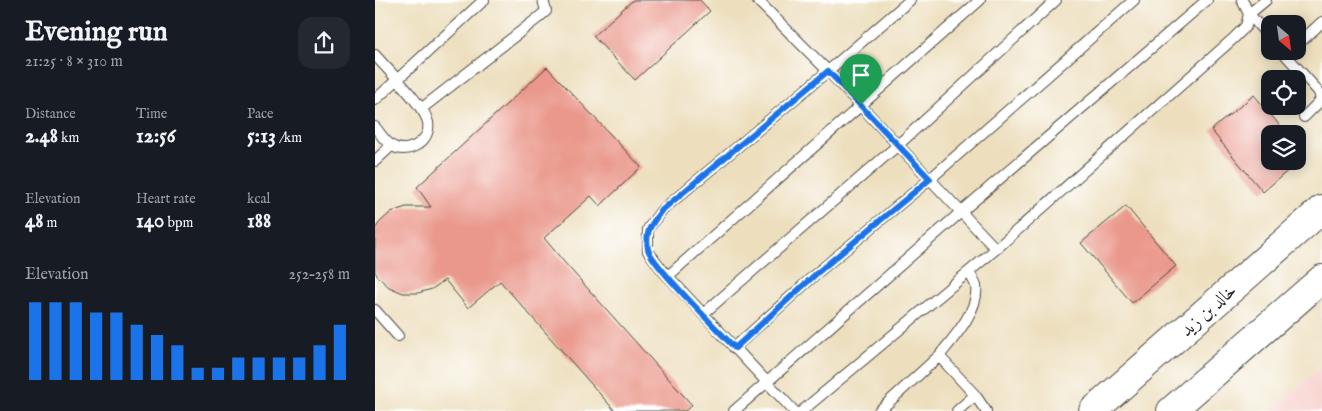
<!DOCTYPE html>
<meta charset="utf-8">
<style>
:root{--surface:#171b24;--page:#242831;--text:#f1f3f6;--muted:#9ea1a6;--accent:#1a73e8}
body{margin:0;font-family:"IM FELL English",Amiri,serif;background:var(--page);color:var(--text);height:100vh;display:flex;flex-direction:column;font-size:19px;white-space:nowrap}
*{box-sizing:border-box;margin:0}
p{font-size:16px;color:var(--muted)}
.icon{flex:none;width:28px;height:28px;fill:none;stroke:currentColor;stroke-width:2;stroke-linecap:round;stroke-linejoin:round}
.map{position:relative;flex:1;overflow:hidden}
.side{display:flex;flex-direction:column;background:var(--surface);width:375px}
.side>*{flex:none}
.needle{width:32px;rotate:151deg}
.tools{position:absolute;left:886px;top:15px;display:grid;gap:10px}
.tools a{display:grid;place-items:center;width:45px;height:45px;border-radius:10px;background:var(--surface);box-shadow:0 2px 12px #0003;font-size:25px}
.pin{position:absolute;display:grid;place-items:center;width:42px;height:42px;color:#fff;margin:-51px -21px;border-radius:50% 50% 50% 0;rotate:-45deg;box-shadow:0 0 5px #0007}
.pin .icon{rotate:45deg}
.round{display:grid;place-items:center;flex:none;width:52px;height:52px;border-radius:15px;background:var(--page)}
.overview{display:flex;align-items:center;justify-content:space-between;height:85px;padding:0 25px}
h1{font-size:28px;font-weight:800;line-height:38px}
.figures{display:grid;grid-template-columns:repeat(3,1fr);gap:8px;height:85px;padding:5px 25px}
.figures div{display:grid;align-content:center}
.figures b{font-size:21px;font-weight:800}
.figures small{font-size:14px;font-weight:400}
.figures p{font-size:14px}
.chart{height:140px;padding:10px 25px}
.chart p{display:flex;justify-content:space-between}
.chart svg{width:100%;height:90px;margin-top:5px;stroke:var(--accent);stroke-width:6}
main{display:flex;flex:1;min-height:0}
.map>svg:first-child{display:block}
.built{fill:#f7d0cc}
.building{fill:#ea988b}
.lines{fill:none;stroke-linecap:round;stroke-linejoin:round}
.lane-casing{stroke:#484641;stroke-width:12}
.secondary-casing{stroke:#484641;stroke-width:30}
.lane{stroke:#fff;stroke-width:10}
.secondary{stroke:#fff;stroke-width:28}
.route-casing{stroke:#fff;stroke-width:10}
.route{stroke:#1a73e8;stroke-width:6}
.labels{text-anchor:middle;stroke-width:4.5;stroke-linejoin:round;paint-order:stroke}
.street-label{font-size:18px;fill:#2b2b2b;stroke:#fff}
</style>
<main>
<section class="side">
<div class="overview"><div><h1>Evening run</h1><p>21:25 · 8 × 310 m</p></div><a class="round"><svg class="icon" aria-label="share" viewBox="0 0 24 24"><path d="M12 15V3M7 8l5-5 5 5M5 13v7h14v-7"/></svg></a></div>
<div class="figures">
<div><p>Distance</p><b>2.48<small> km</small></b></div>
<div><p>Time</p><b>12:56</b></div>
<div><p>Pace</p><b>5:13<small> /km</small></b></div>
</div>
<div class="figures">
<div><p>Elevation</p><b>48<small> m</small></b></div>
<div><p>Heart rate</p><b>140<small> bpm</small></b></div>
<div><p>kcal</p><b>188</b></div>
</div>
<div class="chart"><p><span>Elevation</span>252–258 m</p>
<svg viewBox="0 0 160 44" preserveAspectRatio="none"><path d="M5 44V6M15 44V6M25 44V6M35 44V11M45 44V11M55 44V17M65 44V22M75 44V27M85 44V38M95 44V38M105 44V33M115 44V33M125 44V33M135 44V33M145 44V27M155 44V17"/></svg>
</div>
</section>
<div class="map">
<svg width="947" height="411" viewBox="0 0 947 411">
<rect width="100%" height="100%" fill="#fff"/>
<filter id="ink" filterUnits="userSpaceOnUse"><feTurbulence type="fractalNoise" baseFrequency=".02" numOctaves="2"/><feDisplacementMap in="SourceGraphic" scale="10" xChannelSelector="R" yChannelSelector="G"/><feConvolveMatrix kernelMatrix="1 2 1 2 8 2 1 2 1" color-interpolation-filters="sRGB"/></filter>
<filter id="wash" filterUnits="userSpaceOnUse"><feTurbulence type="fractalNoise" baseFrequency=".0096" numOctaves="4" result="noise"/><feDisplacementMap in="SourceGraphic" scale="20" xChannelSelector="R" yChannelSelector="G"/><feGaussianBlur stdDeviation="1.12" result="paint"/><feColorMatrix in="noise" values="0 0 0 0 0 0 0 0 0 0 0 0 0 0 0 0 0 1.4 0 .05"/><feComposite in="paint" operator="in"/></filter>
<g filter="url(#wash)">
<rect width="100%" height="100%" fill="#eddfbe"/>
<path class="built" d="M 947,367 L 947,411 L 895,411 Z"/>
<g id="blocks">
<path class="building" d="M 258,0 L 325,0 L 335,11 L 260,80 L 218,36 Z
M 172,67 L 266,167 L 225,206 L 216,196 L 169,238 L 189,262 L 317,405 L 310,411 L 240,411 L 125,281 L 93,308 L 70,280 L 57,289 L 43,293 L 28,293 L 14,287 L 3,277 L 0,272 L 0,229 L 5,222 L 16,212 L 31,207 L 56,207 L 42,187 Z
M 879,95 L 912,134 L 895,134 L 895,161 L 924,161 L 888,192 L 836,130 Z
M 751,206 L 801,266 L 757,303 L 706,243 Z"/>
</g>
</g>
<g filter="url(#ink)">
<use href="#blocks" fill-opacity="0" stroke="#484641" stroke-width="1"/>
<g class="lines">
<defs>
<path id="lane" d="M 891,0 L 874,14 L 895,38
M 922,45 L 947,22
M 907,51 L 944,92 L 946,100 L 929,117
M 0,55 C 12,69 47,104 52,119 C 59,138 36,155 19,147 C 11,144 5,133 0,127
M 0,100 L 109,0
M 46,109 L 163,18 L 171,11 L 168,0
M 0,161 L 16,146
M 621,249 L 859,38 L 871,26 L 874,14 L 867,0
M 594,272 C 596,276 600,282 601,286 C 605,309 577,340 564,356 L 600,395 L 611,411
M 293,276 L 605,0
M 0,310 L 23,336
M 328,314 L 523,145 L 681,0
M 359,348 L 442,273 L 555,179 L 759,0
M 359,411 L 586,212 L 453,71 L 382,0
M 419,411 L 288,271 L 273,251 L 273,229 L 286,211 L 453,71 L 535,0
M 427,411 L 621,249 L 586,212 L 832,0
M 504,411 L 564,356
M 582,411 L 600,395"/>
<path id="secondary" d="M 718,411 L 947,209
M 796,411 L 947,279"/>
</defs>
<use href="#lane" class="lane-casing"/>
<use href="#secondary" class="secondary-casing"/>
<use href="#lane" class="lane"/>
<use href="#secondary" class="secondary"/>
</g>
</g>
<g class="lines" filter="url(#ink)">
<defs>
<path id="route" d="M 453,71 L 555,179 L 442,273 L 360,348 C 345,332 276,264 273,249 C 270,231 276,225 286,211 Z"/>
</defs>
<use href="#route" class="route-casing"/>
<use href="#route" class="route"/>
</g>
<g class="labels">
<g class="street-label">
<text transform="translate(833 310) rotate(-42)" y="6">خالد بن زيد</text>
</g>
</g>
</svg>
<div class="tools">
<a><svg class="needle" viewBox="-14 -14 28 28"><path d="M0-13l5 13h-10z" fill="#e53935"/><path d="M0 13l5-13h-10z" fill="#9ea1a6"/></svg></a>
<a><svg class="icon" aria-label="locate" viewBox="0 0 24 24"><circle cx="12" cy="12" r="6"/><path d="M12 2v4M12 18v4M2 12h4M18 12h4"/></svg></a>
<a><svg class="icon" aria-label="layers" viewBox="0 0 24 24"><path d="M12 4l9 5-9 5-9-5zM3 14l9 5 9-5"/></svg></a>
</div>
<div class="pin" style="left:486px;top:105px;background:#1e9e55"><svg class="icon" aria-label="arrive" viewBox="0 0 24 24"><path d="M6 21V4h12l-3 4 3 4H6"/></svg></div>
</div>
</main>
